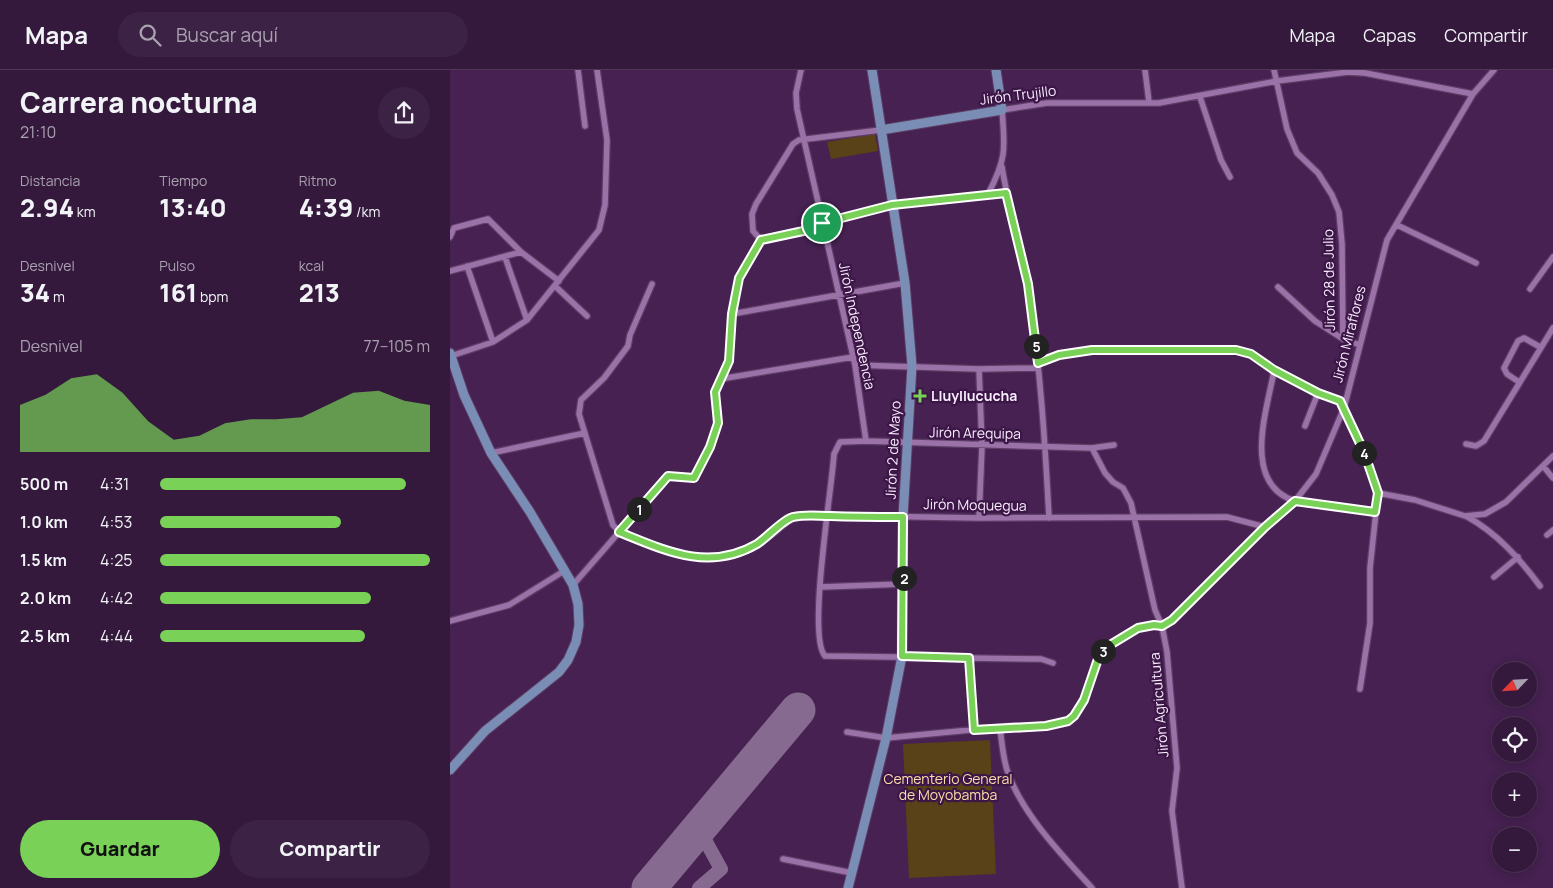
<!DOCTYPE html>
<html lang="es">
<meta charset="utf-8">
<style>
:root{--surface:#34193d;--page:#3c2244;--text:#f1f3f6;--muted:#a9a0b0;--line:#4e3857;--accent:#79d157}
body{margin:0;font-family:Manrope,sans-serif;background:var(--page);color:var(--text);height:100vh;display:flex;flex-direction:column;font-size:19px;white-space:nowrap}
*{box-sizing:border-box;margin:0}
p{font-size:16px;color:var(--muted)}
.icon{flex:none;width:28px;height:28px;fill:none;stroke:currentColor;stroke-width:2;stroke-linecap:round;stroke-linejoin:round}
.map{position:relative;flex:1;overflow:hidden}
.drawer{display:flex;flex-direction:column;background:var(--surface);width:450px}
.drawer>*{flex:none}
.needle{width:32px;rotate:245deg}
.buttons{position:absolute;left:1042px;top:592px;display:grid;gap:10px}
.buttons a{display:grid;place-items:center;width:45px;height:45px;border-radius:50%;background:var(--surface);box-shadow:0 2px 12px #0003,0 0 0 1px var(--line);font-size:25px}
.pin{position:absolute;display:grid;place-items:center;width:42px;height:42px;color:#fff;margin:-21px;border:2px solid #fff;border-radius:50%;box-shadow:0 1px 5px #0007}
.km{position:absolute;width:25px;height:25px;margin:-12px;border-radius:50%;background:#222;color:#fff;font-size:14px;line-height:25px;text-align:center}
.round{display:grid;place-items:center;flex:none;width:52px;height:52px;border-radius:26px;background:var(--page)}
.headline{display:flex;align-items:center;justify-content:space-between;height:85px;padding:0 20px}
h1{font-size:28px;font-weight:800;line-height:38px}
.stats{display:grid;grid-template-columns:repeat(3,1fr);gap:8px;height:85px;padding:5px 20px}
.stats div{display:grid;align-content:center}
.stats b{font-size:25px;font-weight:800}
.stats small{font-size:14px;font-weight:400}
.stats p{font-size:14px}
.chart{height:140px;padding:10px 20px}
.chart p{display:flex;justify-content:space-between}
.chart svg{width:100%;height:90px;margin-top:5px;fill:var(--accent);opacity:.7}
.action{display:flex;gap:10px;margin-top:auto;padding:10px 20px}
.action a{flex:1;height:58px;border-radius:30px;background:var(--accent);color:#111;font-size:20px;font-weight:800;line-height:58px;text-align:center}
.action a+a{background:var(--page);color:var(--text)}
ul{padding:0 20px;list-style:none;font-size:16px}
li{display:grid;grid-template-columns:80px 60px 1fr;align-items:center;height:38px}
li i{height:12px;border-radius:6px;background:var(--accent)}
header{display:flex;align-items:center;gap:30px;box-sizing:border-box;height:70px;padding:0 25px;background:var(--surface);border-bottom:1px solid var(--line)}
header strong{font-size:24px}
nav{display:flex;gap:28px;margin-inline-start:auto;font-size:18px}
.search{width:350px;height:45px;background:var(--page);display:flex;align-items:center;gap:12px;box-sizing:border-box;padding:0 18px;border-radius:28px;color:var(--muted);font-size:19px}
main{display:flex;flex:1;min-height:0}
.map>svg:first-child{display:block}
.green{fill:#594118}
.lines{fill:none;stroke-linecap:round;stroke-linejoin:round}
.taxiway{stroke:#866a8f;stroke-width:14}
.runway{stroke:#866a8f;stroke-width:35}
.minor-casing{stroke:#5d3d66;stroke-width:8}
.secondary-casing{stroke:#5d3d66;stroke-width:11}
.minor{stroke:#9b72a8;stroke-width:5.5}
.secondary{stroke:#7a8eb5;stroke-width:9}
.route-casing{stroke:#fff;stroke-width:10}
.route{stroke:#79d157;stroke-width:6}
.poi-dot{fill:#79d157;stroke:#3b1646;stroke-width:2}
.labels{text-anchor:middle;stroke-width:4.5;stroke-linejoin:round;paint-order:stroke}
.street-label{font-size:14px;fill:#faedff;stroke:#3b1646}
.poi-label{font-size:14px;font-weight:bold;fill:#faedff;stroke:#3b1646;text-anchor:start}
.park-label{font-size:14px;fill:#fcdcab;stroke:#3b1646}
</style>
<header>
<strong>Mapa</strong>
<div class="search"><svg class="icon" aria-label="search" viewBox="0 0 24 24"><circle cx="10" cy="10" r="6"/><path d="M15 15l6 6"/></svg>Buscar aquí</div>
<nav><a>Mapa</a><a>Capas</a><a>Compartir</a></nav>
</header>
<main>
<section class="drawer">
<div class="headline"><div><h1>Carrera nocturna</h1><p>21:10</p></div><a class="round"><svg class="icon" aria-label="share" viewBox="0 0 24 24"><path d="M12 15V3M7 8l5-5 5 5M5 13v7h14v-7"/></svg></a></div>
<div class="stats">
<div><p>Distancia</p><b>2.94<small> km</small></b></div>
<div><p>Tiempo</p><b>13:40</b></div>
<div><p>Ritmo</p><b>4:39<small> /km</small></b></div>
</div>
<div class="stats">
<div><p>Desnivel</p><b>34<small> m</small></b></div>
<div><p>Pulso</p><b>161<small> bpm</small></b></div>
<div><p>kcal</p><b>213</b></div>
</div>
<div class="chart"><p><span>Desnivel</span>77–105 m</p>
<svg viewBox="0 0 160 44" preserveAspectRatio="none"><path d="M0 44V21L10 16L20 8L30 6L40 15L50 29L60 38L70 36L80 30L90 28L100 28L110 27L120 21L130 15L140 14L150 19L160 21V44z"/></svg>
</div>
<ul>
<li><b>500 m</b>4:31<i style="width:91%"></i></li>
<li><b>1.0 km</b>4:53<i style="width:67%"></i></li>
<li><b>1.5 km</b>4:25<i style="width:100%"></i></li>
<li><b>2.0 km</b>4:42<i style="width:78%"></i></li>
<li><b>2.5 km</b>4:44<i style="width:76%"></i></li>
</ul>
<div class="action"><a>Guardar</a><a>Compartir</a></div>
</section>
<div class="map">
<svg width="1103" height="818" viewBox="0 0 1103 818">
<rect width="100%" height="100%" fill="#462151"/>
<path class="green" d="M 425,64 L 428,81 L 381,89 L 377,72 Z
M 540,670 L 546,804 L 459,808 L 453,674 Z"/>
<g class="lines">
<path class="taxiway" d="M 249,818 L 271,799 L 249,759"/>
<path class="runway" d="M 199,818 L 348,640"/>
<defs>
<path id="minor" d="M 128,0 L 135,56
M 351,0 L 346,23 L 347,39 L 405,295 L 416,371
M 695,0 L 699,32
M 824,0 L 837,59 L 847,83 L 868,103 L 882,125 L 889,142 L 892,174 L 893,269 L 910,275
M 750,27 L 771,90 L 780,107
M 552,97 C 558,137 572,176 578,216 C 590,293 595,371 599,448
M 538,124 C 557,88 555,78 552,40 L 597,33 L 709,33 L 827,11 L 898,2 L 915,3 L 1023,24
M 371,153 L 442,135 L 556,123
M 947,155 L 1026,193
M 0,167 L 4,158 L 38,149 L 71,182
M 311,170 L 372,157
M 55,187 L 77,250
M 17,196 L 43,272
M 0,201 L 71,182 L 109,211
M 202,214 L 180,265 L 178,276 L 154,308 L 131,330 L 129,344 L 163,455 C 174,468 195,473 211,478 C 258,491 278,493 321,465 C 339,452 335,448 361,445 L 529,448 L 777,447 L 815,457
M 105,216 L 137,246
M 828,217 L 865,251 L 893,269
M 1080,219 L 1103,187
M 282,244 L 455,213
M 1,286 L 43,272 L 77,250 L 149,160 L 155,135 L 157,70 L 147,0
M 588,293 L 609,285 L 642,280 L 786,280 L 801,284 L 824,301 L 868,323 L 890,331 L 914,382 L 928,423 L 965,430 L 1015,446 L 1035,444 L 1056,432 L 1103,386
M 405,295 L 529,299 L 588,298
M 824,301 C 817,340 791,414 845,431 C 868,438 900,438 925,442
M 270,309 L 403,287
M 1069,312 L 1057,304 L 1054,298 L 1068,271 L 1074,268 L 1090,277
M 855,356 L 868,323
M 1016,374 L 1026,376 L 1034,371 L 1103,258
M 642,378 L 655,403 L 663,412 L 673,418 L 681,433 L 705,540 L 712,556 L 717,582 L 727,698 L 722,741 L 732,818
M 41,383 L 135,363
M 1093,396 L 1103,408
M 1016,446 C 1047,463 1069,488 1090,516
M 529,448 L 532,376 L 529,299
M 1097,465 L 1103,460
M 1044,507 L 1068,487
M 123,515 L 218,406 L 244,408 L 260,377 L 268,353 L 265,322 L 279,291 L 282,244 L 289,208 L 311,170 L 303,161 L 302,144 L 306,134 L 343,74 L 349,70 L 431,60
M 370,517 L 454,514
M 0,551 L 59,535 L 114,501
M 519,588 L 524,659
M 603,593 L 591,589 L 375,586 C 357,567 382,418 384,384 L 390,372 L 416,371 L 642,378 L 664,375
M 910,619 L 920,553 L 920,498 L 928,423
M 550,659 C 552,673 553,687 557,700 C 571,743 612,785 642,818
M 397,662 L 436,668 L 562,656 L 596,656 L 617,651 L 624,646 L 634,630 L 649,586 L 655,578 L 688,558 L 704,555 L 712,556 L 722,550 L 815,457 L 845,431 L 866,404 L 894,338 L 937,170 L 1023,24 L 1044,0
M 333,789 L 402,803"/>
<path id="secondary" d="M 431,60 L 552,40 L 546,0
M 0,283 L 14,325 L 41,383 L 80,442 L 123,515 L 128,534 L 129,555 L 126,572 L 118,590 L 109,602 L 35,661 L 0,700
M 398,818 L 436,668 L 452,586 L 453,447 L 462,296 L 455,213 L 422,0"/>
</defs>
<use href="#minor" class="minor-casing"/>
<use href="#secondary" class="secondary-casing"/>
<use href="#minor" class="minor"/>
<use href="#secondary" class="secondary"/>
</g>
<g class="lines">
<defs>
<path id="route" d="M 556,123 L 578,214 L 588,293 L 609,285 L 642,280 L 786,280 L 801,284 L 824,300 L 868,323 L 890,331 L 914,382 L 928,423 L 925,442 L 845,431 L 815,457 L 722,550 L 712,556 L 704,555 L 688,558 L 655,578 L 649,586 L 634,630 L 624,646 L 618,651 L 596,656 L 524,660 L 519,588 L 452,586 L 453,447 C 429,447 405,447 381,446 C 368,446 356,444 343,447 C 332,450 318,467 307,474 C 259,502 216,481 169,462 L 218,406 L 244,408 L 260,377 L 268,353 L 265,322 L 279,291 L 282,244 L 289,208 L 311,170 L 372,157 L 372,153 L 442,135 Z"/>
</defs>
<use href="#route" class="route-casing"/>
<use href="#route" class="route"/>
</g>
<path class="poi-dot" d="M467.5 318.5h5v5h5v5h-5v5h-5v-5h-5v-5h5z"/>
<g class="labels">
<g class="street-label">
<text transform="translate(568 25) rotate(-7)" y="5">Jirón Trujillo</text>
<text transform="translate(879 210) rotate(-91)" y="5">Jirón 28 de Julio</text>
<text transform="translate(407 256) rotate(78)" y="5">Jirón Independencia</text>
<text transform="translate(899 264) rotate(-76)" y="5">Jirón Miraflores</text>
<text transform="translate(525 363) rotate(1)" y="5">Jirón Arequipa</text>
<text transform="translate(443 380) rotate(-87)" y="5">Jirón 2 de Mayo</text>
<text transform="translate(525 435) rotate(1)" y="5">Jirón Moquegua</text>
<text transform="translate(709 635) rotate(-95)" y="5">Jirón Agricultura</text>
</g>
<g class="poi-label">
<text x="481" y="331">Lluyllucucha</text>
</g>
<g class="park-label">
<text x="498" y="714">Cementerio General<tspan x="498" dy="16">de Moyobamba</tspan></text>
</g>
</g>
</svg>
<div class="buttons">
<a><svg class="needle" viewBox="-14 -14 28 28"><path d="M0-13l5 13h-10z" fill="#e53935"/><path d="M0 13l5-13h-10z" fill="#a9a0b0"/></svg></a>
<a><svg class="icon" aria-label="locate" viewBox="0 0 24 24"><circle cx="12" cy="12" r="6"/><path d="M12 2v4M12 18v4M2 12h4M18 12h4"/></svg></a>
<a>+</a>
<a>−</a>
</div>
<div class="pin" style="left:372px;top:153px;background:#1e9e55"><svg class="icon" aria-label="arrive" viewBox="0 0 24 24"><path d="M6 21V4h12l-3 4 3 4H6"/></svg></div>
<b class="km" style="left:189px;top:439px">1</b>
<b class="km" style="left:454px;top:508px">2</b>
<b class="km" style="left:653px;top:581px">3</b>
<b class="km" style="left:914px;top:383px">4</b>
<b class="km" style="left:586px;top:276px">5</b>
</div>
</main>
